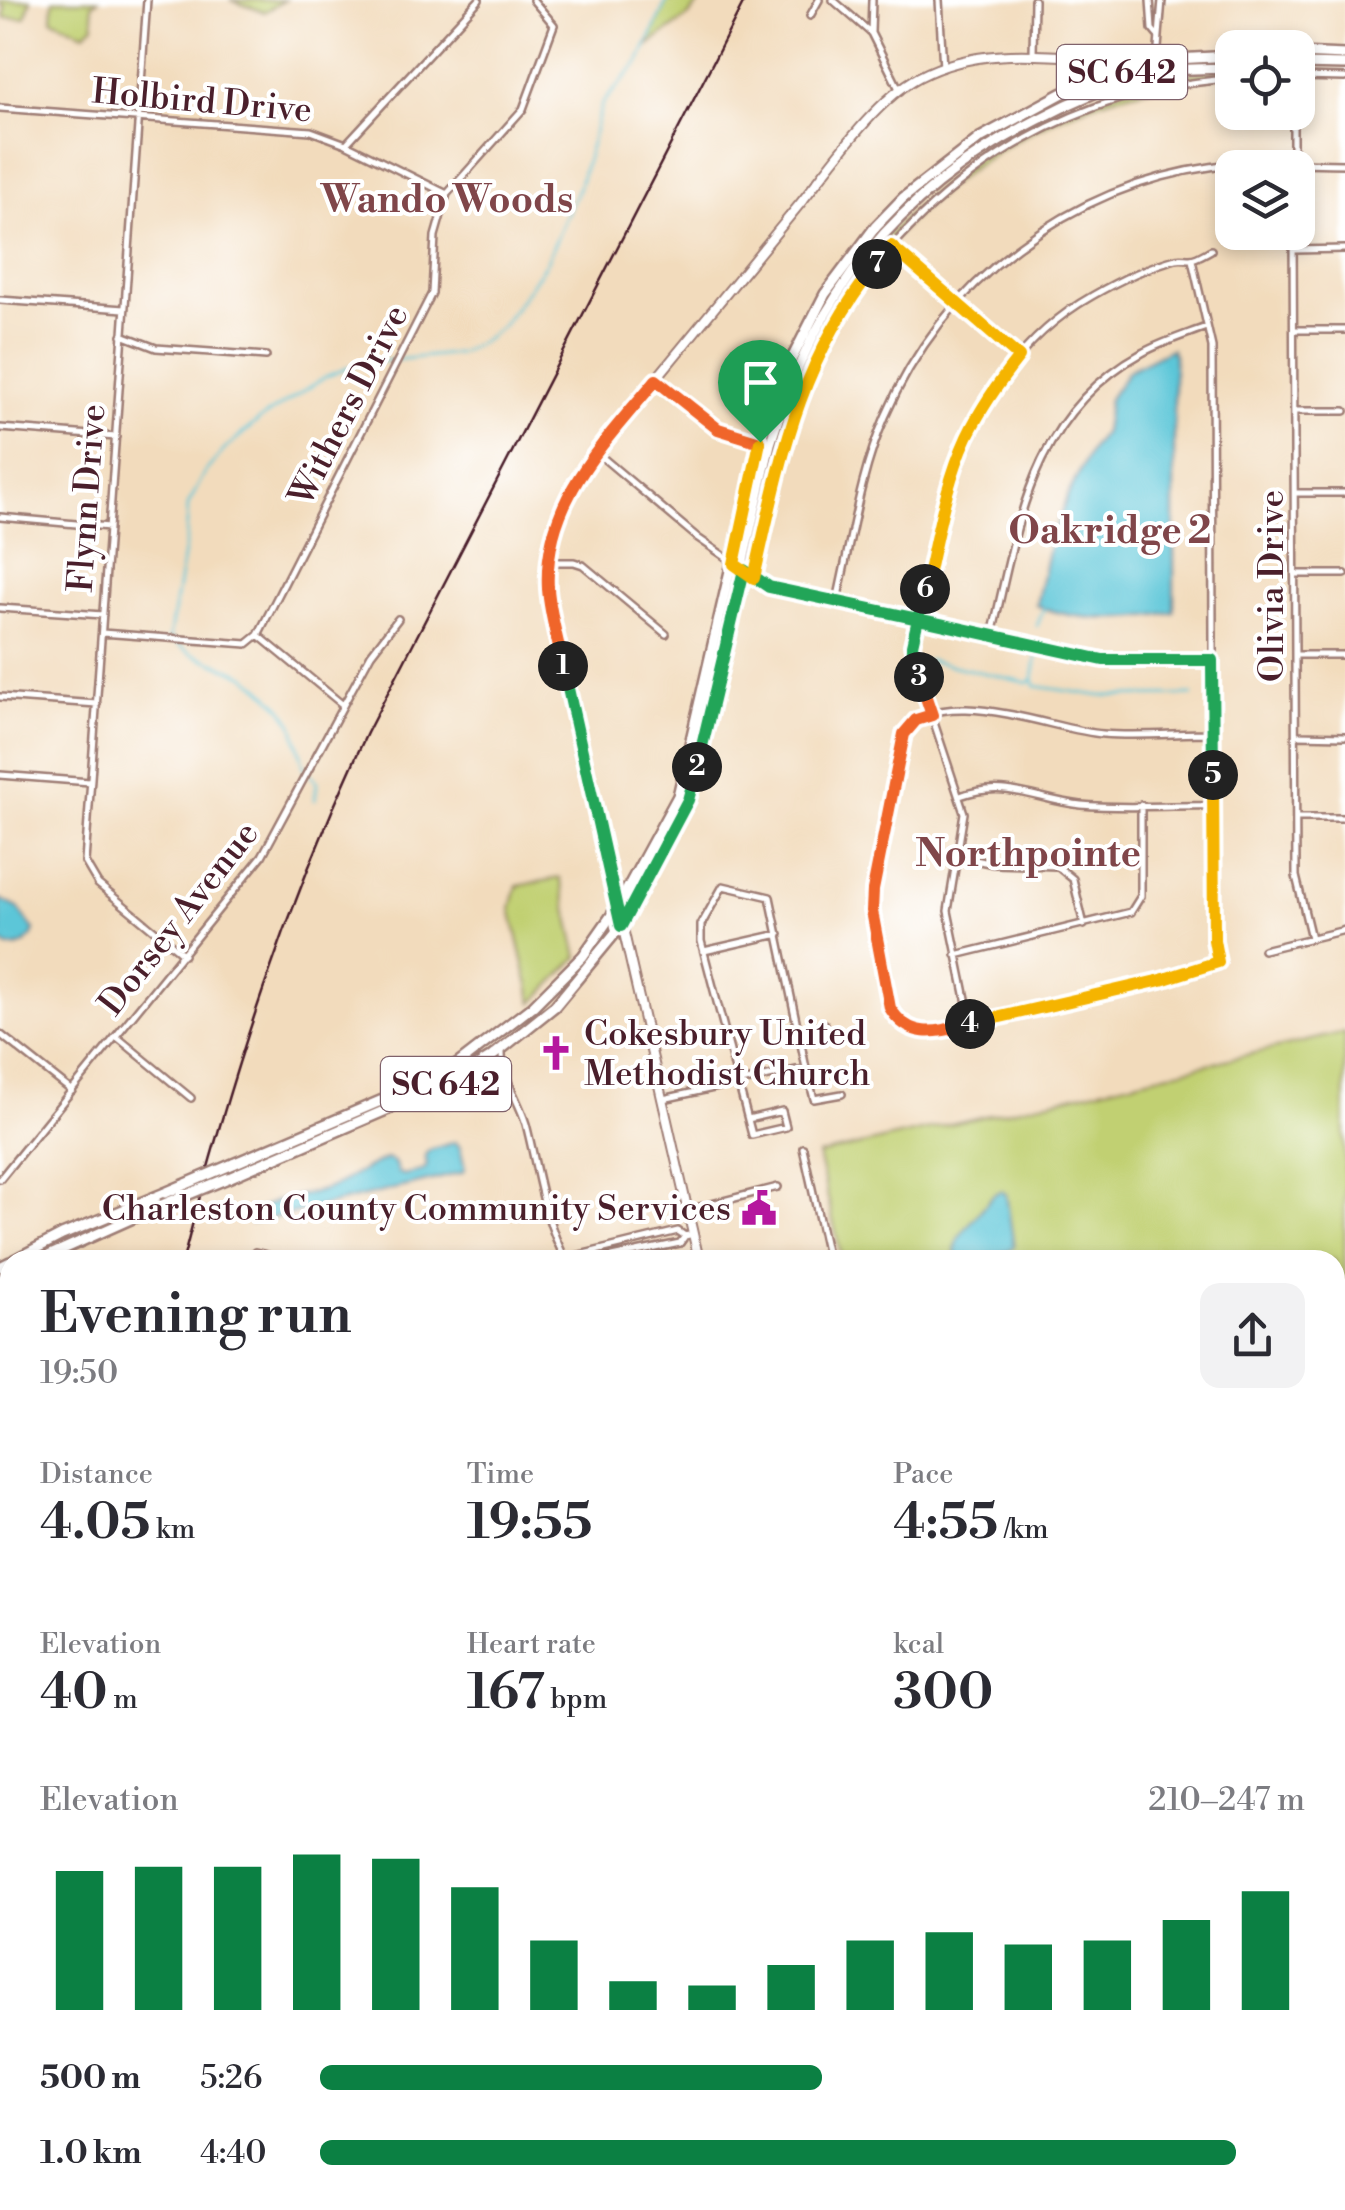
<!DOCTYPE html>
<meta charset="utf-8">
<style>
:root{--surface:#fff;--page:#f2f2f3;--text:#2b2b33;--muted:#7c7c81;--accent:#0b8043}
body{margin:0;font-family:"Libre Bodoni",serif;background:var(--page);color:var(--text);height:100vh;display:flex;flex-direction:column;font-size:38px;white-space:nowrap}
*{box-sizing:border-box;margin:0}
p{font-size:32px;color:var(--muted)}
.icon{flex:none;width:55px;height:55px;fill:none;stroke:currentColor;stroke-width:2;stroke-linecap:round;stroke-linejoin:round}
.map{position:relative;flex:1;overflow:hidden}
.details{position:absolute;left:0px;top:1250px;width:1345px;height:960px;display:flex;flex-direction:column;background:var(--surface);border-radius:30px 30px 0 0;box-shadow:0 5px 15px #0003}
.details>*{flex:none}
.controls{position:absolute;left:1215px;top:30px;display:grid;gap:20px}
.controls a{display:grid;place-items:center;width:100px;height:100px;border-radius:20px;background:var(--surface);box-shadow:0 5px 15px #0003;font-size:50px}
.pin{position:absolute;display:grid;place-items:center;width:85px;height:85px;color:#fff;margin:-102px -42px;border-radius:50% 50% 50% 0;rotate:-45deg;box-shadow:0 0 10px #0007}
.pin .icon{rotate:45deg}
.km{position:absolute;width:50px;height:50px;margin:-25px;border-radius:50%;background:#222;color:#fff;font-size:28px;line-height:50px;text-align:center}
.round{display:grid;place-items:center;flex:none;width:105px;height:105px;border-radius:20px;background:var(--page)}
.overview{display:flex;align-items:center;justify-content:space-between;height:170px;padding:0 40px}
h1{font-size:55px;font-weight:600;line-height:75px}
.stats{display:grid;grid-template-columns:repeat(3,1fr);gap:15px;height:170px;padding:10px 40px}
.stats div{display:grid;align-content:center}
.stats b{font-size:50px;font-weight:600}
.stats small{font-size:28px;font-weight:400}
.stats p{font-size:28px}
.chart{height:280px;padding:20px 40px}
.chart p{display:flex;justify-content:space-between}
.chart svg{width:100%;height:180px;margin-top:10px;stroke:var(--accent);stroke-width:6}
ul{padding:0 40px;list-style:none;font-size:32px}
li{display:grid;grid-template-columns:160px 120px 1fr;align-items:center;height:75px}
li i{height:25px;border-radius:12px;background:var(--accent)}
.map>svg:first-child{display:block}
.green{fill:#c1d072;stroke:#86784e;stroke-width:2.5}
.forest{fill:#98b264;stroke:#716848;stroke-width:2.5}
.water{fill:#5cc6d8;stroke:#537282;stroke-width:2.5}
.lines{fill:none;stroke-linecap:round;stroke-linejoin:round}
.stream{stroke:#5cc6d8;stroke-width:2.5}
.street-casing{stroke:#9e7d74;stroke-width:10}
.secondary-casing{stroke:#9e7d74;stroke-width:12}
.primary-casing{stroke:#9e7d74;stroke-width:14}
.highway-casing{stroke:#9e7d74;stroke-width:15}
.street{stroke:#fff;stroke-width:5}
.secondary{stroke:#fff;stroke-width:8}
.primary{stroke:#fff;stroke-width:9}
.highway{stroke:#fff;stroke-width:10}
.rail{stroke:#4a1f2b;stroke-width:2.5}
.primary-bridge-casing{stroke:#9e7d74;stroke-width:14;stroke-linecap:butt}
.primary-bridge{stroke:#fff;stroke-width:9}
.split-1-casing{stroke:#fff;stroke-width:20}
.split-2-casing{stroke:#fff;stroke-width:20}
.split-3-casing{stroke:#fff;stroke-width:20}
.split-4-casing{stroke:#fff;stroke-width:20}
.split-5-casing{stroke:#fff;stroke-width:20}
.split-6-casing{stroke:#fff;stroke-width:20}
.split-7-casing{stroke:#fff;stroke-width:20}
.split-8-casing{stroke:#fff;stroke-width:20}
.split-1{stroke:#f0652b;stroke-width:12}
.split-2{stroke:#22a559;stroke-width:12}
.split-3{stroke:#22a559;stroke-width:12}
.split-4{stroke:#f0652b;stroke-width:12}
.split-5{stroke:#f5b400;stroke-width:12}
.split-6{stroke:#22a559;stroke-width:12}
.split-7{stroke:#f5b400;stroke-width:12}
.split-8{stroke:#f5b400;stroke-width:12}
.labels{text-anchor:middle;stroke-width:8;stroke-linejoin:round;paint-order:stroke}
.shield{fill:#fff;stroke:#80626b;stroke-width:2.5}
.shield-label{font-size:32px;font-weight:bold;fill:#4a1f2b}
.street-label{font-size:35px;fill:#4a1f2b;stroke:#fff}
.poi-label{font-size:35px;fill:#4a1f2b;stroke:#fff;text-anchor:start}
.neighbourhood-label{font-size:38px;font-weight:bold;fill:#80464a;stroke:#fff}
</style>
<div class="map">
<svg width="1345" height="2210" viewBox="0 0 1345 2210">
<rect width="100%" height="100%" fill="#fff"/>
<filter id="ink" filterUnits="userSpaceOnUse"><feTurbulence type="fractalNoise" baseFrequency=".01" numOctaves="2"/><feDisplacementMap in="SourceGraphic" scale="20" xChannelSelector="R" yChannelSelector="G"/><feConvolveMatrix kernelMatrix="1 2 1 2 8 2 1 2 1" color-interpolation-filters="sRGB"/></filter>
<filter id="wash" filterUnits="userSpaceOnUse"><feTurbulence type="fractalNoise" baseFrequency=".0048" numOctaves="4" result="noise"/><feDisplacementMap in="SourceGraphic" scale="40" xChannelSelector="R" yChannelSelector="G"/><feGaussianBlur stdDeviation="2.25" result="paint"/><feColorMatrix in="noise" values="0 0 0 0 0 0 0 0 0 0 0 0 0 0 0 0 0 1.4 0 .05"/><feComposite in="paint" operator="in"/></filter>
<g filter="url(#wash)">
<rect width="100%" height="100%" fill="#f2dbbc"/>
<path class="green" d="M 0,0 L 31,0 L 25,18 L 4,18 L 5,6 L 0,5 Z
M 53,0 L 98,0 L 92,5 L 94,25 L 85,33 L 52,19 Z
M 230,0 L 285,0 L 264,12 Z
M 667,0 L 702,0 L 689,16 L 647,46 Z
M 1232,70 L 1232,75 C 1182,80 1132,89 1084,107 C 958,157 846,262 799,390 C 785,429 775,468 766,508 C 761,526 759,551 750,566 L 749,556 C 764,487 777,416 808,352 C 886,192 1055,79 1232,70 Z
M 560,878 L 578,957 L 533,1003 L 511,908 L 517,886 Z
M 1345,1032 L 1345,1393 L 1335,1395 L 1335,1260 L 842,1260 L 818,1155 Z"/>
<path class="forest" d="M 1345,1397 L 1345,1748 L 1339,1751 L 1335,1749 L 1335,1400 Z
M 1335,2027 L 1345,2029 L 1345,2210 L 934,2210 L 929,2200 L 1335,2200 L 1335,2055 L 1339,2049 Z"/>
<path class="water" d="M 1171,349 L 1174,356 L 1174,612 C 1130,620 1078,623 1036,605 L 1049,547 L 1067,497 L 1091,449 L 1104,432 L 1109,399 L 1128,371 Z
M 0,899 L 18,908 L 34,930 C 31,942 20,948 8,947 L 0,941 Z
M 455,1142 L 460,1147 L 465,1169 L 462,1173 L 251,1223 L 248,1220 C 265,1196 304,1198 329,1188 C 347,1180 366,1167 386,1159 L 394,1162 L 398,1173 L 403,1175 L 424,1170 L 427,1165 L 425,1155 L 429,1150 Z
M 1001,1191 L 1006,1194 L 1014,1247 L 1009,1251 L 968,1260 L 959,1258 L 955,1251 L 959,1237 L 993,1195 Z"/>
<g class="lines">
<path class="stream" d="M 1037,626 L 1044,608
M 927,660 L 1029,683 L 1033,678 L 1037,655
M 1033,678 L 1035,686 L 1101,696 L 1193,695
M 315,800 L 317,782 L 304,767 L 293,724 L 282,708 L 261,688 L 246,676 L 190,653 L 169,638 L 186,540 L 188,505 L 206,471 L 227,447 L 259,420 L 327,376 L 358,364 L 459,353 L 483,341 L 503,325 L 546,263 L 579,186 L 602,104 L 639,62 L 667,0"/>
</g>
</g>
<g filter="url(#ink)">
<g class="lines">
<defs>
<path id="street" d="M 147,0 L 85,862 L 98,884 L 184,955
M 833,0 L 871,33
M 872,0 L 871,33 L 900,91
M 939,0 L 943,68
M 1150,0 L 1152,29 L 1157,35
M 810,16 L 819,0
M 1033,54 L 1034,0
M 1156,72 L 1162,0
M 1298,77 L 1345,78
M 0,108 L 311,131 L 346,144 L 447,194
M 346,144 L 479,0
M 1293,164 L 1293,112
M 1293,232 L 1296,876 L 1311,938
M 891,246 L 1019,357
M 1294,250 L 1345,249
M 1192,260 L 1212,347 L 1214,940 L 1218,962 L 1161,980 L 938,1032 C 916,1036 901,1026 890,1008 L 874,934 L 873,889 L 905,734 C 937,679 1054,731 1103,734 C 1139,737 1176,733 1212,733
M 0,300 L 124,309
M 1294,330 L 1345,330
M 122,335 L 156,348 L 266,356
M 656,380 L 718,429 L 770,444
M 1295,411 L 1345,411
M 0,428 L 116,437
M 596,452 L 698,538 L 769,587 L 1103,661 L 1212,660
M 1295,493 L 1345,493
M 0,517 L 109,527
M 551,562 L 574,562 L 583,565 L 666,634
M 1295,574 L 1345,574
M 755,578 C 768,517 777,453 801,394 C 872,217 1041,89 1232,79
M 837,601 C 851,540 860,474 885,417 C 943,281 1069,186 1216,166 C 1258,160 1302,164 1345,164
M 0,608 L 103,615
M 102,633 L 247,644 L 258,635 L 432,293 L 435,236 L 447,194 L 523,109 L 554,25 L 533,0
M 258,635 L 343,705
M 992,635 C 1018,524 1031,414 1142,353 C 1162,342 1185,335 1206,327
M 1296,655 L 1345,655
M 0,697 L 97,704
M 1298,735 L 1345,736
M 0,775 L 90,782
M 960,796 C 1007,779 1035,800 1081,805 C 1124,809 1170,805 1213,806
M 1298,818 L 1345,818
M 956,856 L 994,864 L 1057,866 L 1073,879 L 1084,925
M 1263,950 L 1345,930
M 704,951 L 779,934
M 956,955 L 1131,912 L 1141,896 L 1141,805
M 971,1023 L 948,911 L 964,813 L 914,662 L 912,645 C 940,514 963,369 1092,296 C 1118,281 1146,267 1176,259 C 1181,258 1185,259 1190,259 C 1196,259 1205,253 1211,250
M 799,1031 L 825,1024
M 0,1034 L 72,1091
M 117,1037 L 191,1098
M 502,1050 C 501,1077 518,1098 526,1124 C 538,1170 543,1218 566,1260
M 663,1099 L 806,1068 L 814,1099 L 842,1094
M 748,1119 L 782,1111 L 786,1127 L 752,1135 L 701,941 L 701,925 L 723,886 L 770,897 L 806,1068
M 803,1148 L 828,1260
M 0,1179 L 262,856 L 371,654 L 398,619
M 688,1210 L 778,1187
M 255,1252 L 286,1260
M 559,1260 L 678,1231 L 685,1236
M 598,1260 L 680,1243 L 685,1236 L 693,1234
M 225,2200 L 254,2208
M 540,2200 L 555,2210
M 297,2210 L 299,2200
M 526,2210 L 533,2200"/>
<path id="secondary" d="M 699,1260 L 553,623 C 542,553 552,508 596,452 C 664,370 731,287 799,205 C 831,165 874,101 919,77 C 977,46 1043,55 1106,59 L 1113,77
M 1335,1770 L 1345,1766
M 1335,1789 L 1345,1778
M 1335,1809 L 1345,1798
M 899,2200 L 904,2210
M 910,2200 L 916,2210
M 375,2210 L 381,2200
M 785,2210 L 801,2200
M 805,2210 L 821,2200"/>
<path id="primary" d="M 1298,53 L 1345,55
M 1298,64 L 1345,65
M 233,1164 L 446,1073 L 533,1006 L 583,956 L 618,906 L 678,796 L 760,441 L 782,378 L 825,294 L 876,226 L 903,198 L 980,138 L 1063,93 L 1157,60 L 1232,56
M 228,1178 L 451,1082 L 490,1058 L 555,1006 L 621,926 L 688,800 L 770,444 C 816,294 896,192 1037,120 C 1069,103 1121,79 1157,72 C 1181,68 1208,69 1232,68
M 14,1260 L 62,1235 L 165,1193
M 39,1260 L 162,1205
M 0,1267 L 10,1262
M 0,1280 L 10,1275"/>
<path id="highway" d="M 0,1345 L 10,1348
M 0,1369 L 10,1371
M 0,1393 L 10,1396
M 0,1408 L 10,1408
M 1335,1854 L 1345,1863
M 1335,1890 L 1345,1908
M 1335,1973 L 1345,1963
M 1335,2016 L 1345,2017"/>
</defs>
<use href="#street" class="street-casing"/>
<use href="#secondary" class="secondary-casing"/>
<use href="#primary" class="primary-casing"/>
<use href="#highway" class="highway-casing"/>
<use href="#street" class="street"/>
<use href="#secondary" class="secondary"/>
<use href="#primary" class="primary"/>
<use href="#highway" class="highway"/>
<path class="rail" d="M 183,1260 C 231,1074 285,908 367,733 L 745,0
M 3,1631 L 10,1615
M 0,1930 L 10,1893"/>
<defs>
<path id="primary-bridge" d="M 165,1193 L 233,1164
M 162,1205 L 228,1178"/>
</defs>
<use href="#primary-bridge" class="primary-bridge-casing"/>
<use href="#primary-bridge" class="primary-bridge"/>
</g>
</g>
<g class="lines" filter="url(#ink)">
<defs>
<path id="split-1" d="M 563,666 C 558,640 550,615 548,589 C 543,501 604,443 656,380 L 718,429 L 760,442"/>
<path id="split-2" d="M 563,666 L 621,926 L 688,800 L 697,767"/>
<path id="split-3" d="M 697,767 L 744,570 L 769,587 L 918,619 L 912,645 L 919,677"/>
<path id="split-4" d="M 919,677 L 932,715 L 916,720 L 904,734 L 873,890 L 872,911 L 890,1008 C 910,1041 938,1032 970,1024"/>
<path id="split-5" d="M 970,1024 L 1161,980 L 1218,962 L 1214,940 L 1213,775"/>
<path id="split-6" d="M 925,589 L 918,619 L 1103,660 L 1212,660 L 1213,775"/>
<path id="split-7" d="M 877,264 L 891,246 L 1019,357 C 999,382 981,408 967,437 C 945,484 937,538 925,589"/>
<path id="split-8" d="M 760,442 L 734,564 L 754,578 C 781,459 798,362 877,264"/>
</defs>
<use href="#split-1" class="split-1-casing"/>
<use href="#split-2" class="split-2-casing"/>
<use href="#split-3" class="split-3-casing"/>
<use href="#split-4" class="split-4-casing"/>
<use href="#split-5" class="split-5-casing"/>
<use href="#split-6" class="split-6-casing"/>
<use href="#split-7" class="split-7-casing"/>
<use href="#split-8" class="split-8-casing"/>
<use href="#split-1" class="split-1"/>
<use href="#split-2" class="split-2"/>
<use href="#split-3" class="split-3"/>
<use href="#split-4" class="split-4"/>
<use href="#split-5" class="split-5"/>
<use href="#split-6" class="split-6"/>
<use href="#split-7" class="split-7"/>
<use href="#split-8" class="split-8"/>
</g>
<defs>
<symbol id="church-bare" viewBox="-9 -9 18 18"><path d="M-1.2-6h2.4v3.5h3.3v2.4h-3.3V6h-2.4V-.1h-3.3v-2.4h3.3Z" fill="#b5179e" stroke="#fff" stroke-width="2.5" paint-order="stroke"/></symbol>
<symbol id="civic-bare" viewBox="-9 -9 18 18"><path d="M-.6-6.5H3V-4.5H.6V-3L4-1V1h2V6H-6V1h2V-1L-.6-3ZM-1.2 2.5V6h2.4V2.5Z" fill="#b5179e" stroke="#fff" stroke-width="2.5" paint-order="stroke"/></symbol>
</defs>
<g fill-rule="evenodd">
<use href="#church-bare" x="531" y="1028" width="50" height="50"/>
<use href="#civic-bare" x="734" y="1183" width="50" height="50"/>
</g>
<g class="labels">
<g class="shield">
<rect x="1057" y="45" width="130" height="54" rx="8"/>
<rect x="381" y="1057" width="130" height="54" rx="8"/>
</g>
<g class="shield-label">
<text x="1122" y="83">SC 642</text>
<text x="446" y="1095">SC 642</text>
</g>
<g class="street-label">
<text transform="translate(202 100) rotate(5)" y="12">Holbird Drive</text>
<text transform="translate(348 405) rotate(-63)" y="12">Withers Drive</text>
<text transform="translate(86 498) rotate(-86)" y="12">Flynn Drive</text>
<text transform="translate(1271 586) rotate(-90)" y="12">Olivia Drive</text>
<text transform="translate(178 918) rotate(-52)" y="12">Dorsey Avenue</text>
</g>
<g class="poi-label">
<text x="584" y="1045">Cokesbury United<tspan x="584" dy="40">Methodist Church</tspan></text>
<text x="731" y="1220" text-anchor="end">Charleston County Community Services</text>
</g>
<g class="neighbourhood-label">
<text x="447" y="212">Wando Woods</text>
<text x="1110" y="543">Oakridge 2</text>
<text x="1028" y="866">Northpointe</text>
</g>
</g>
</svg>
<div class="controls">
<a><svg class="icon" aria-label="locate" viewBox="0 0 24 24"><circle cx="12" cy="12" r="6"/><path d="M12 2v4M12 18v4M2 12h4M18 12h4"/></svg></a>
<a><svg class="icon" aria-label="layers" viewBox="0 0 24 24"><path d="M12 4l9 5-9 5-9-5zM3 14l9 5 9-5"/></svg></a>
</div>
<div class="pin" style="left:760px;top:442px;background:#1e9e55"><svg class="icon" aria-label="arrive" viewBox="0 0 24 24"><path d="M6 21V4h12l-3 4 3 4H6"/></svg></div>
<b class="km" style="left:563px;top:666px">1</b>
<b class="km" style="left:697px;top:767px">2</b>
<b class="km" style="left:919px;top:677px">3</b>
<b class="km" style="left:970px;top:1024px">4</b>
<b class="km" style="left:1213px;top:775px">5</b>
<b class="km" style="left:925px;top:589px">6</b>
<b class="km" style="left:877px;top:264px">7</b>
<section class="details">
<div class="overview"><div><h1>Evening run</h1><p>19:50</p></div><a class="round"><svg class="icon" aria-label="share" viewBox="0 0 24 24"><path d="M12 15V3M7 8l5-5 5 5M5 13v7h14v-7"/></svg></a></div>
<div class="stats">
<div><p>Distance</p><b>4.05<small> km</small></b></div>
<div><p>Time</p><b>19:55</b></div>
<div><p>Pace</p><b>4:55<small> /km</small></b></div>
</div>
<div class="stats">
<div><p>Elevation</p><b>40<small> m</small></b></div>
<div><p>Heart rate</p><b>167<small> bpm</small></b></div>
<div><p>kcal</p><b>300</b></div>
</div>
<div class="chart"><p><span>Elevation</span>210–247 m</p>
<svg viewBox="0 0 160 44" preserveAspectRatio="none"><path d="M5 44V10M15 44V9M25 44V9M35 44V6M45 44V7M55 44V14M65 44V27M75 44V37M85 44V38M95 44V33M105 44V27M115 44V25M125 44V28M135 44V27M145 44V22M155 44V15"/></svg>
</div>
<ul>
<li><b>500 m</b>5:26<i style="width:51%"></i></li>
<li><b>1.0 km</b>4:40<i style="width:93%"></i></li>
</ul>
</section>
</div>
